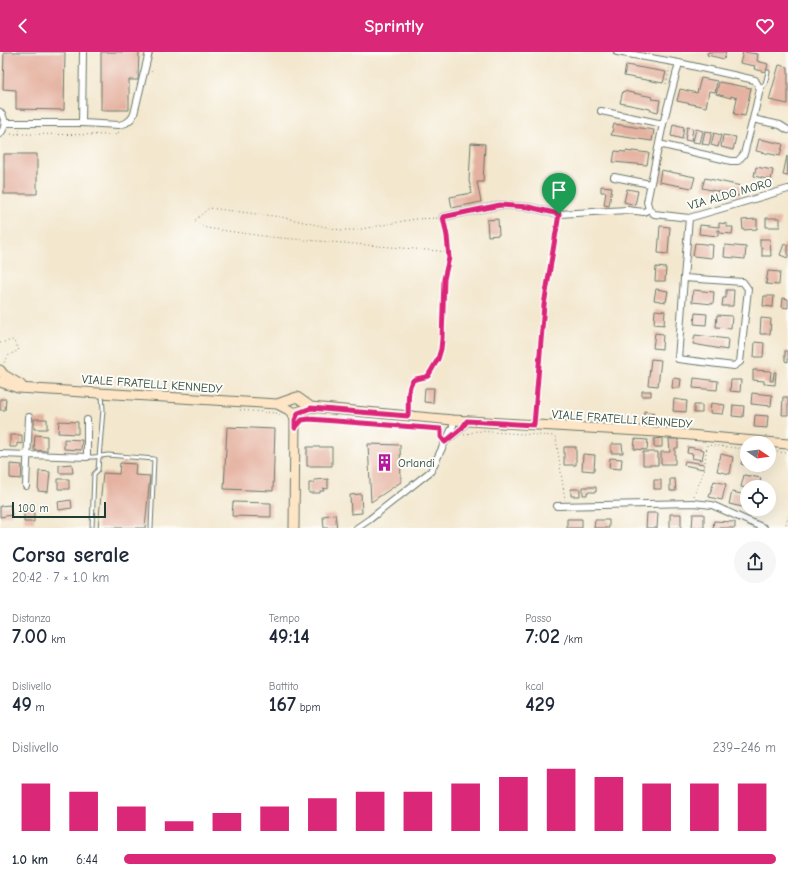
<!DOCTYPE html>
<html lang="it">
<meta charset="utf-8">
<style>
:root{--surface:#fff;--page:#f6f6f7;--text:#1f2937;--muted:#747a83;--accent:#db2777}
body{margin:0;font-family:"Comic Neue",sans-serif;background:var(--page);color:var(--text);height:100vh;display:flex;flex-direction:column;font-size:15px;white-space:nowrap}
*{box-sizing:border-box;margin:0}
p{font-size:13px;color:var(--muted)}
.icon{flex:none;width:22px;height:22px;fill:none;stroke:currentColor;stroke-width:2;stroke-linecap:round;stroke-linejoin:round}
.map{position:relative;height:476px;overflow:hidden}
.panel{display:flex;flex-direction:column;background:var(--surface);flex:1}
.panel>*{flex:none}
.needle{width:26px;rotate:103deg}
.fabs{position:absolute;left:740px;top:384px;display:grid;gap:8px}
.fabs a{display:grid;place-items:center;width:36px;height:36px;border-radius:50%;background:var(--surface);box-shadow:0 4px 16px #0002;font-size:20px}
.scale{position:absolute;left:12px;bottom:10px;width:94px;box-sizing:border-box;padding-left:4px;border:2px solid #1f3d34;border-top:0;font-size:11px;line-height:14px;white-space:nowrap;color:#1f3d34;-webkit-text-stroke:3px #fdfcf7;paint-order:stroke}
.pin{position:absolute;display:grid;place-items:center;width:34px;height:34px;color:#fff;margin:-41px -17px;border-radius:50% 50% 50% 0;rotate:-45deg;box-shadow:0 0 4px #0007}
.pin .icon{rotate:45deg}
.round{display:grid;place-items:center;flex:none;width:42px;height:42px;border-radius:21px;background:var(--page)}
.summary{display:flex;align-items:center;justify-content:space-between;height:68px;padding:0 12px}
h1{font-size:22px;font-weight:700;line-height:30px}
.figures{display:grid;grid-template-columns:repeat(3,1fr);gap:6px;height:68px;padding:4px 12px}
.figures div{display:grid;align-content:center}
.figures b{font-size:20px;font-weight:700}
.figures small{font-size:11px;font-weight:400}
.figures p{font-size:11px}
.chart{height:112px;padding:8px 12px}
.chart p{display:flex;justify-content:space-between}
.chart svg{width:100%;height:72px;margin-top:4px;stroke:var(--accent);stroke-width:6}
ul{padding:0 12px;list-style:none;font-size:13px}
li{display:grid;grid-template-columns:64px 48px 1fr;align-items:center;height:30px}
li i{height:10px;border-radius:5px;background:var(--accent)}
header{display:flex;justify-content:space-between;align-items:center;height:52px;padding:0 12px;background:var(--accent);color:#fff;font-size:18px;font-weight:700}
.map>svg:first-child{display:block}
.building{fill:#e5b2a1}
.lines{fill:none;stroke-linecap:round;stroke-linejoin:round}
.lane-casing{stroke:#69786a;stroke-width:5}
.street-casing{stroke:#69786a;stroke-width:8}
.secondary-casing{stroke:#69786a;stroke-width:11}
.path{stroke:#69786a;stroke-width:1;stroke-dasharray:1 3;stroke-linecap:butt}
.lane{stroke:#fff;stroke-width:3}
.street{stroke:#fff;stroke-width:6}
.secondary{stroke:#fde5c5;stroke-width:9}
.route-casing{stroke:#fff;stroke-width:8}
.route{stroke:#db2777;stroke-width:5}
.labels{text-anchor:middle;stroke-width:4;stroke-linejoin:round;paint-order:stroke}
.street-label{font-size:12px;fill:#1f3d34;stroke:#fdfcf7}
.poi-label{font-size:12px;fill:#1f3d34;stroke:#fdfcf7;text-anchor:start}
</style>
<header><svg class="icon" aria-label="back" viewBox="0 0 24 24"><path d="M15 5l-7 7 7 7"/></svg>Sprintly<svg class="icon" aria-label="heart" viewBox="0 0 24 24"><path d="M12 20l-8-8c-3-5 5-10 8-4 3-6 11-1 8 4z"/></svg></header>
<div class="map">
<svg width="788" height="476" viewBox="0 0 788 476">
<rect width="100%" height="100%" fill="#fdfcf7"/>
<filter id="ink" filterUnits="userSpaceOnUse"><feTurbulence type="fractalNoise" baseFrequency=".025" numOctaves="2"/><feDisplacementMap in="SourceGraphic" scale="8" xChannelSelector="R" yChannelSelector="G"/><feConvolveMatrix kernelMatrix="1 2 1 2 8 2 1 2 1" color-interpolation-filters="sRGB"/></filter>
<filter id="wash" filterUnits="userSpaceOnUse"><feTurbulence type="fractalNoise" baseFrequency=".012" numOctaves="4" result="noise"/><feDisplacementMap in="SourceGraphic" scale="16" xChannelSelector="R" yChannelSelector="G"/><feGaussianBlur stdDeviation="0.9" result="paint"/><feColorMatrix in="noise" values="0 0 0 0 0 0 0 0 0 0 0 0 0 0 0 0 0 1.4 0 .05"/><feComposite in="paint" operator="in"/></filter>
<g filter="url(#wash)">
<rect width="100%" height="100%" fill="#f3e7ce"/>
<g id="blocks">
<path class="building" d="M 4,0 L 65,0 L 64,58 L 16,57 L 16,38 L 3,37 Z
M 101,0 L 139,0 L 138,28 L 129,28 L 129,58 L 101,58 Z
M 708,0 L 726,0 L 724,7 L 707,3 Z
M 743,0 L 758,2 L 757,9 L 768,12 L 766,20 L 754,17 L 755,14 L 740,11 Z
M 626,13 L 666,20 L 663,31 L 624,24 Z
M 779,13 L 788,15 L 788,52 L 769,48 Z
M 701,26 L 717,29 L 715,40 L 709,39 L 706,55 L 677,49 L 680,37 L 697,41 Z
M 719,30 L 751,36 L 745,64 L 734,62 L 737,46 L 731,44 L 731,46 L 716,42 Z
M 623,39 L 653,45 L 652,47 L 660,48 L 658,60 L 650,58 L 650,57 L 620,51 Z
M 614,72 L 654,78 L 652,89 L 611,83 Z
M 673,72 L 684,75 L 682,87 L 671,84 Z
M 687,75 L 693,76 L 691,89 L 685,88 Z
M 696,77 L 703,79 L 700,91 L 693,90 Z
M 705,79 L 712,80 L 709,93 L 702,92 Z
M 714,81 L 721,83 L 718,95 L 711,93 Z
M 723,83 L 736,85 L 733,98 L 721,95 Z
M 759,87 L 783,92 L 780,104 L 756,99 Z
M 471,91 L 485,92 L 483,130 L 477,130 L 481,150 L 452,156 L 450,145 L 472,141 L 469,129 Z
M 615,99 L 626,100 L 626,99 L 632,100 L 632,99 L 649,101 L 647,113 L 613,110 Z
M 4,102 L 37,102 L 37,142 L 4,142 Z
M 787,104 L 788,124 L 787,124 L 783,123 Z
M 756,115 L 773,118 L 771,128 L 754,124 Z
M 661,118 L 695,125 L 692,136 L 659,130 Z
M 705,126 L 741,134 L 739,144 L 702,136 Z
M 601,134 L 612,135 L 609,154 L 604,153 L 606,140 L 601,140 Z
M 627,137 L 638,139 L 635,153 L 624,150 Z
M 766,166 L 780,166 L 780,175 L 766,175 Z
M 498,167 L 499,183 L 488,184 L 487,168 Z
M 757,167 L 757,177 L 743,178 L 742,168 Z
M 719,171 L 727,172 L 727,175 L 733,175 L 732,182 L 720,181 L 720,178 L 718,178 L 718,184 L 699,182 L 700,173 L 719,175 Z
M 660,174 L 670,175 L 668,202 L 658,201 Z
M 760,187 L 770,187 L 771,204 L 762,204 L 762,195 L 760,195 Z
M 695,191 L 713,193 L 712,206 L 693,204 Z
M 784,192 L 788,193 L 788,206 L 780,203 Z
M 725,193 L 746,195 L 745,207 L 724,205 Z
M 656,215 L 666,216 L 665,229 L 655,229 Z
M 768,219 L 780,220 L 779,233 L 766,232 Z
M 656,237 L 668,239 L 666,250 L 654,248 Z
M 693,238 L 714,240 L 713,252 L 692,250 Z
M 726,238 L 734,238 L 733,254 L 722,254 L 723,246 L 726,246 Z
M 764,244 L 774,244 L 773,255 L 763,254 Z
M 783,246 L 788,247 L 788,256 L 782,255 Z
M 655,258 L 665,259 L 664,273 L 654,272 Z
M 695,261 L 707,262 L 706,273 L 694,272 Z
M 717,263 L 732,264 L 731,276 L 716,275 Z
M 761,266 L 771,267 L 770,282 L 760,282 Z
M 655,281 L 663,282 L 662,297 L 653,296 Z
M 695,283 L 728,287 L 727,298 L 693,292 Z
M 755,290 L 764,291 L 763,305 L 754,305 Z
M 785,299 L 788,299 L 788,310 L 785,309 Z
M 651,307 L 661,308 L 658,334 L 648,333 Z
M 753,318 L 771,319 L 770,329 L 773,329 L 774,320 L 776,320 L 775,333 L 764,332 L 764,329 L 753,328 Z
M 673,326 L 681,327 L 680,336 L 672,336 Z
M 694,326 L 718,329 L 717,338 L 693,336 Z
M 731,328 L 741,328 L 740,340 L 730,339 Z
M 425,336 L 434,336 L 433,351 L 424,350 Z
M 642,339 L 651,339 L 651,344 L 642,344 Z
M 752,341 L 772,343 L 771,354 L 751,352 Z
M 783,345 L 788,345 L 788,363 L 782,363 Z
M 0,347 L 6,347 L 5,358 L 0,358 Z
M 674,347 L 687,349 L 686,360 L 673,359 Z
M 711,351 L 725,353 L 723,362 L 710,361 Z
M 694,353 L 702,353 L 702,361 L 694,361 Z
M 733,353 L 744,354 L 743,365 L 732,364 Z
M 644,359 L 655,361 L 654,370 L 643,369 Z
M 755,363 L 768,364 L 767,376 L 754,375 Z
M 34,367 L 47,367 L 47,377 L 34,377 Z
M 59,369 L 78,370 L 78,382 L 58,381 Z
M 227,375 L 275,377 L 273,439 L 224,437 Z
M 10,383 L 22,383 L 22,392 L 17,391 L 17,395 L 10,395 Z
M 35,383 L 47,384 L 47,399 L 34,398 Z
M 662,386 L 662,395 L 654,395 L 654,387 Z
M 64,387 L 82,388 L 81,398 L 64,397 Z
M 635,387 L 648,388 L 647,398 L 634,397 Z
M 669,387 L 678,387 L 678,396 L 675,396 L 675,412 L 661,412 L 661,400 L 670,400 Z
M 368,392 L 400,393 L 401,430 L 371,450 Z
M 611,392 L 622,392 L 623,401 L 611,401 Z
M 307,395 L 332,395 L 332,414 L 307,414 Z
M 564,395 L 576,395 L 576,413 L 564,413 Z
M 688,395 L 704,398 L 702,408 L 692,406 L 693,402 L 687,401 Z
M 643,400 L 658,400 L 658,413 L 643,413 Z
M 744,401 L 747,402 L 747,413 L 764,413 L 763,418 L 741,412 Z
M 583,402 L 595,403 L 594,419 L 582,418 Z
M 721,402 L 733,405 L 730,422 L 717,419 Z
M 610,406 L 622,407 L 621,417 L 609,416 Z
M 685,409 L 704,412 L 703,417 L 684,413 Z
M 120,411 L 136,412 L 135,423 L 150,424 L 145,476 L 98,476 L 103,421 L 119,422 Z
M 10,412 L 22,413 L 21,427 L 10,426 Z
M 72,412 L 73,421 L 59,421 L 59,413 Z
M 39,419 L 50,420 L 48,440 L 38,439 Z
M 744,423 L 761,426 L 759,435 L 747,435 L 747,436 L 741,435 Z
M 58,427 L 69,427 L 69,437 L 58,437 Z
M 328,427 L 328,437 L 323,436 L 324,439 L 320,439 L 320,441 L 309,441 L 309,431 L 314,431 L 314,428 Z
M 670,427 L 675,427 L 676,439 L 670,439 Z
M 654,428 L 661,428 L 661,437 L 654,437 Z
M 714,429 L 726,432 L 722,448 L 709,445 Z
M 583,435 L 596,435 L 596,440 L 587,440 L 587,443 L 583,443 Z
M 571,437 L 580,437 L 580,444 L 571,444 Z
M 732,440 L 747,443 L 747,456 L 729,452 Z
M 361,442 L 362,461 L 351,462 L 350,443 Z
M 71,448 L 72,456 L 59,458 L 58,450 Z
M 233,450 L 271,451 L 271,465 L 232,464 Z
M 10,453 L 12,463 L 0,465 L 0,454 Z
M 24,453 L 34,453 L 34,470 L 24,470 Z
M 647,461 L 658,461 L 657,476 L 646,476 Z
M 335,462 L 337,476 L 324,476 L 323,464 Z
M 670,462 L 681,462 L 681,476 L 670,476 Z
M 693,462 L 704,462 L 704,476 L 692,476 Z
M 567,467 L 582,467 L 582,476 L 567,476 Z
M 595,468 L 609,468 L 609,476 L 594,476 Z
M 714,469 L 735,470 L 735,476 L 713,476 Z"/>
</g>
</g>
<g filter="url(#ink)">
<use href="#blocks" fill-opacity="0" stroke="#69786a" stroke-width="1"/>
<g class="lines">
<defs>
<path id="lane" d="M 760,37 L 765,32 L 768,20
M 87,405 L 94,405 L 108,403 L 154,407 L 151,476
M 92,476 L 94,422 L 98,418 L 103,358 L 102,343"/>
<path id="street" d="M 617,0 L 679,11 L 663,72 L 647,150 L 649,157
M 679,11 L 755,28 L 760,37 L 753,67
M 601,59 L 663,72
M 0,60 C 6,67 6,75 0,82
M 5,71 L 82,71 L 119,73 L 126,71 L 131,67 L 134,62 L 149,0
M 82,71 L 83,0
M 659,92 L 731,109 L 738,109 L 744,102 L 753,67 L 780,73 L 788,78
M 614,125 L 650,132
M 649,157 L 654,162 L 689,166 L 788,137
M 443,165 L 500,153 L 529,155 L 559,162 L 627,158 L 644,160 L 649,157
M 684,226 L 743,230 L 748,237 L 740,310 L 734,314 L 678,307 Z
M 684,226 L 689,166
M 446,389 L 453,374 L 453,368
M 0,402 L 87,405 L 87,368
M 26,434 L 29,365
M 557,454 L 693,451 L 712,453 L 764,476
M 357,476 L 370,467 L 431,419 L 445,390 L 462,376 L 467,369"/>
<path id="secondary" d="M 0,318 L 4,323 L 21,333
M 0,330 L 18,336 L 277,352 C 296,361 291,363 311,355 L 453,368 L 657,380 L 788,392
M 277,352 L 297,345 L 311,355
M 292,360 L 295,368 L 294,476"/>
</defs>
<use href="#lane" class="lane-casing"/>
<use href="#street" class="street-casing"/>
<use href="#secondary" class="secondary-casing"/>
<path class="path" d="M 151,20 L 154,17
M 666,32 L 670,16
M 7,82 L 19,82 L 19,77
M 19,82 L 115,83 L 119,80
M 437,166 L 415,167 L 356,178 L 340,178 L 281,165 L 209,156 L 194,169 L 206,176 L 270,185 L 439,199 L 449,201
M 0,291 L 13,288 L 19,298 L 9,303 L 4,311
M 409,356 C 409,348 406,333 414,328 C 418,325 423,326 428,324 L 437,307 L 441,297 L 442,287 L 444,227 L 449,206 L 447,184 L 445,172
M 240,358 L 276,361 L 282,364
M 535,364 L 544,253 L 558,169
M 303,368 L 309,367 L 441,377 L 441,384
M 464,383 L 477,379 L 554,384 L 556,386 L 565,448
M 769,399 L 788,401
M 694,444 L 704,419 L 707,393 L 747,397
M 785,476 L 788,464"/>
<use href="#lane" class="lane"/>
<use href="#street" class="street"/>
<use href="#secondary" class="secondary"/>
</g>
</g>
<g class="lines" filter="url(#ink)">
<defs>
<path id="route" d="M 500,153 L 529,155 L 559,162 L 544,253 L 534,373 L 467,369 L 462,376 L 445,390 L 441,385 L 441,377 L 309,367 L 302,368 L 295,376 L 295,368 L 298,361 L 311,356 L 408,364 C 409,354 406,332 415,327 C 419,326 424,326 428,324 L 438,307 L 441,297 L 442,287 L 444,227 L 449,206 L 447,184 L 443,165 Z"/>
</defs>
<use href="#route" class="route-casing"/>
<use href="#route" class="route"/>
</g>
<defs>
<symbol id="building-bare" viewBox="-9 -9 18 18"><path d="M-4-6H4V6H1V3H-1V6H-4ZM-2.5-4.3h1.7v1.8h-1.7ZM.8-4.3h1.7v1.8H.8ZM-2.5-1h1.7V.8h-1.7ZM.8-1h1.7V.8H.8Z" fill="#b5179e" stroke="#fdfcf7" stroke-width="2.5" paint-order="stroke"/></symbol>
</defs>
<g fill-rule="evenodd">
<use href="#building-bare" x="372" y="398" width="25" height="25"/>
</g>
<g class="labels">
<g class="street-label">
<text transform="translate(730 142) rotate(-16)" y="4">VIA ALDO MORO</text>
<text transform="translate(152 332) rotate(4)" y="4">VIALE FRATELLI KENNEDY</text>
<text transform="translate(622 367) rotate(4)" y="4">VIALE FRATELLI KENNEDY</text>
</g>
<g class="poi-label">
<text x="398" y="415">Orlandi</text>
</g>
</g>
</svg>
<div class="fabs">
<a><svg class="needle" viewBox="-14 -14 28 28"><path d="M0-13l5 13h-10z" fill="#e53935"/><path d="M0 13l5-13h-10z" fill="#747a83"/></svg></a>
<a><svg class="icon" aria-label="locate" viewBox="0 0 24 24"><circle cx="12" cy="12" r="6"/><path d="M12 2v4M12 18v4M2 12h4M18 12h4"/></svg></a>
</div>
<div class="scale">100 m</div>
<div class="pin" style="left:559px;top:162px;background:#1e9e55"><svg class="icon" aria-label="arrive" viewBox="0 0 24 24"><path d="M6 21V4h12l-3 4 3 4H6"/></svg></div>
</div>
<section class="panel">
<div class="summary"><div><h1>Corsa serale</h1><p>20:42 · 7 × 1.0 km</p></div><a class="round"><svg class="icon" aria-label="share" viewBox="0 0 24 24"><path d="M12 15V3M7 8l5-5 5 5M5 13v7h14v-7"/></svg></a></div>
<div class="figures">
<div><p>Distanza</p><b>7.00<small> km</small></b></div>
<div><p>Tempo</p><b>49:14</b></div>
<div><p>Passo</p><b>7:02<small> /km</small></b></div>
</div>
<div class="figures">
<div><p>Dislivello</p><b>49<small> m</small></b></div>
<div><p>Battito</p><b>167<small> bpm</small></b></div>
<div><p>kcal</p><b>429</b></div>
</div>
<div class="chart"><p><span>Dislivello</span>239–246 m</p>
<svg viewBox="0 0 160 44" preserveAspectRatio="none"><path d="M5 44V15M15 44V20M25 44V29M35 44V38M45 44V33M55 44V29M65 44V24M75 44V20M85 44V20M95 44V15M105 44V11M115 44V6M125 44V11M135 44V15M145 44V15M155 44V15"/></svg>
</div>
<ul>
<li><b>1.0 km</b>6:44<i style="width:100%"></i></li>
</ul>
</section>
